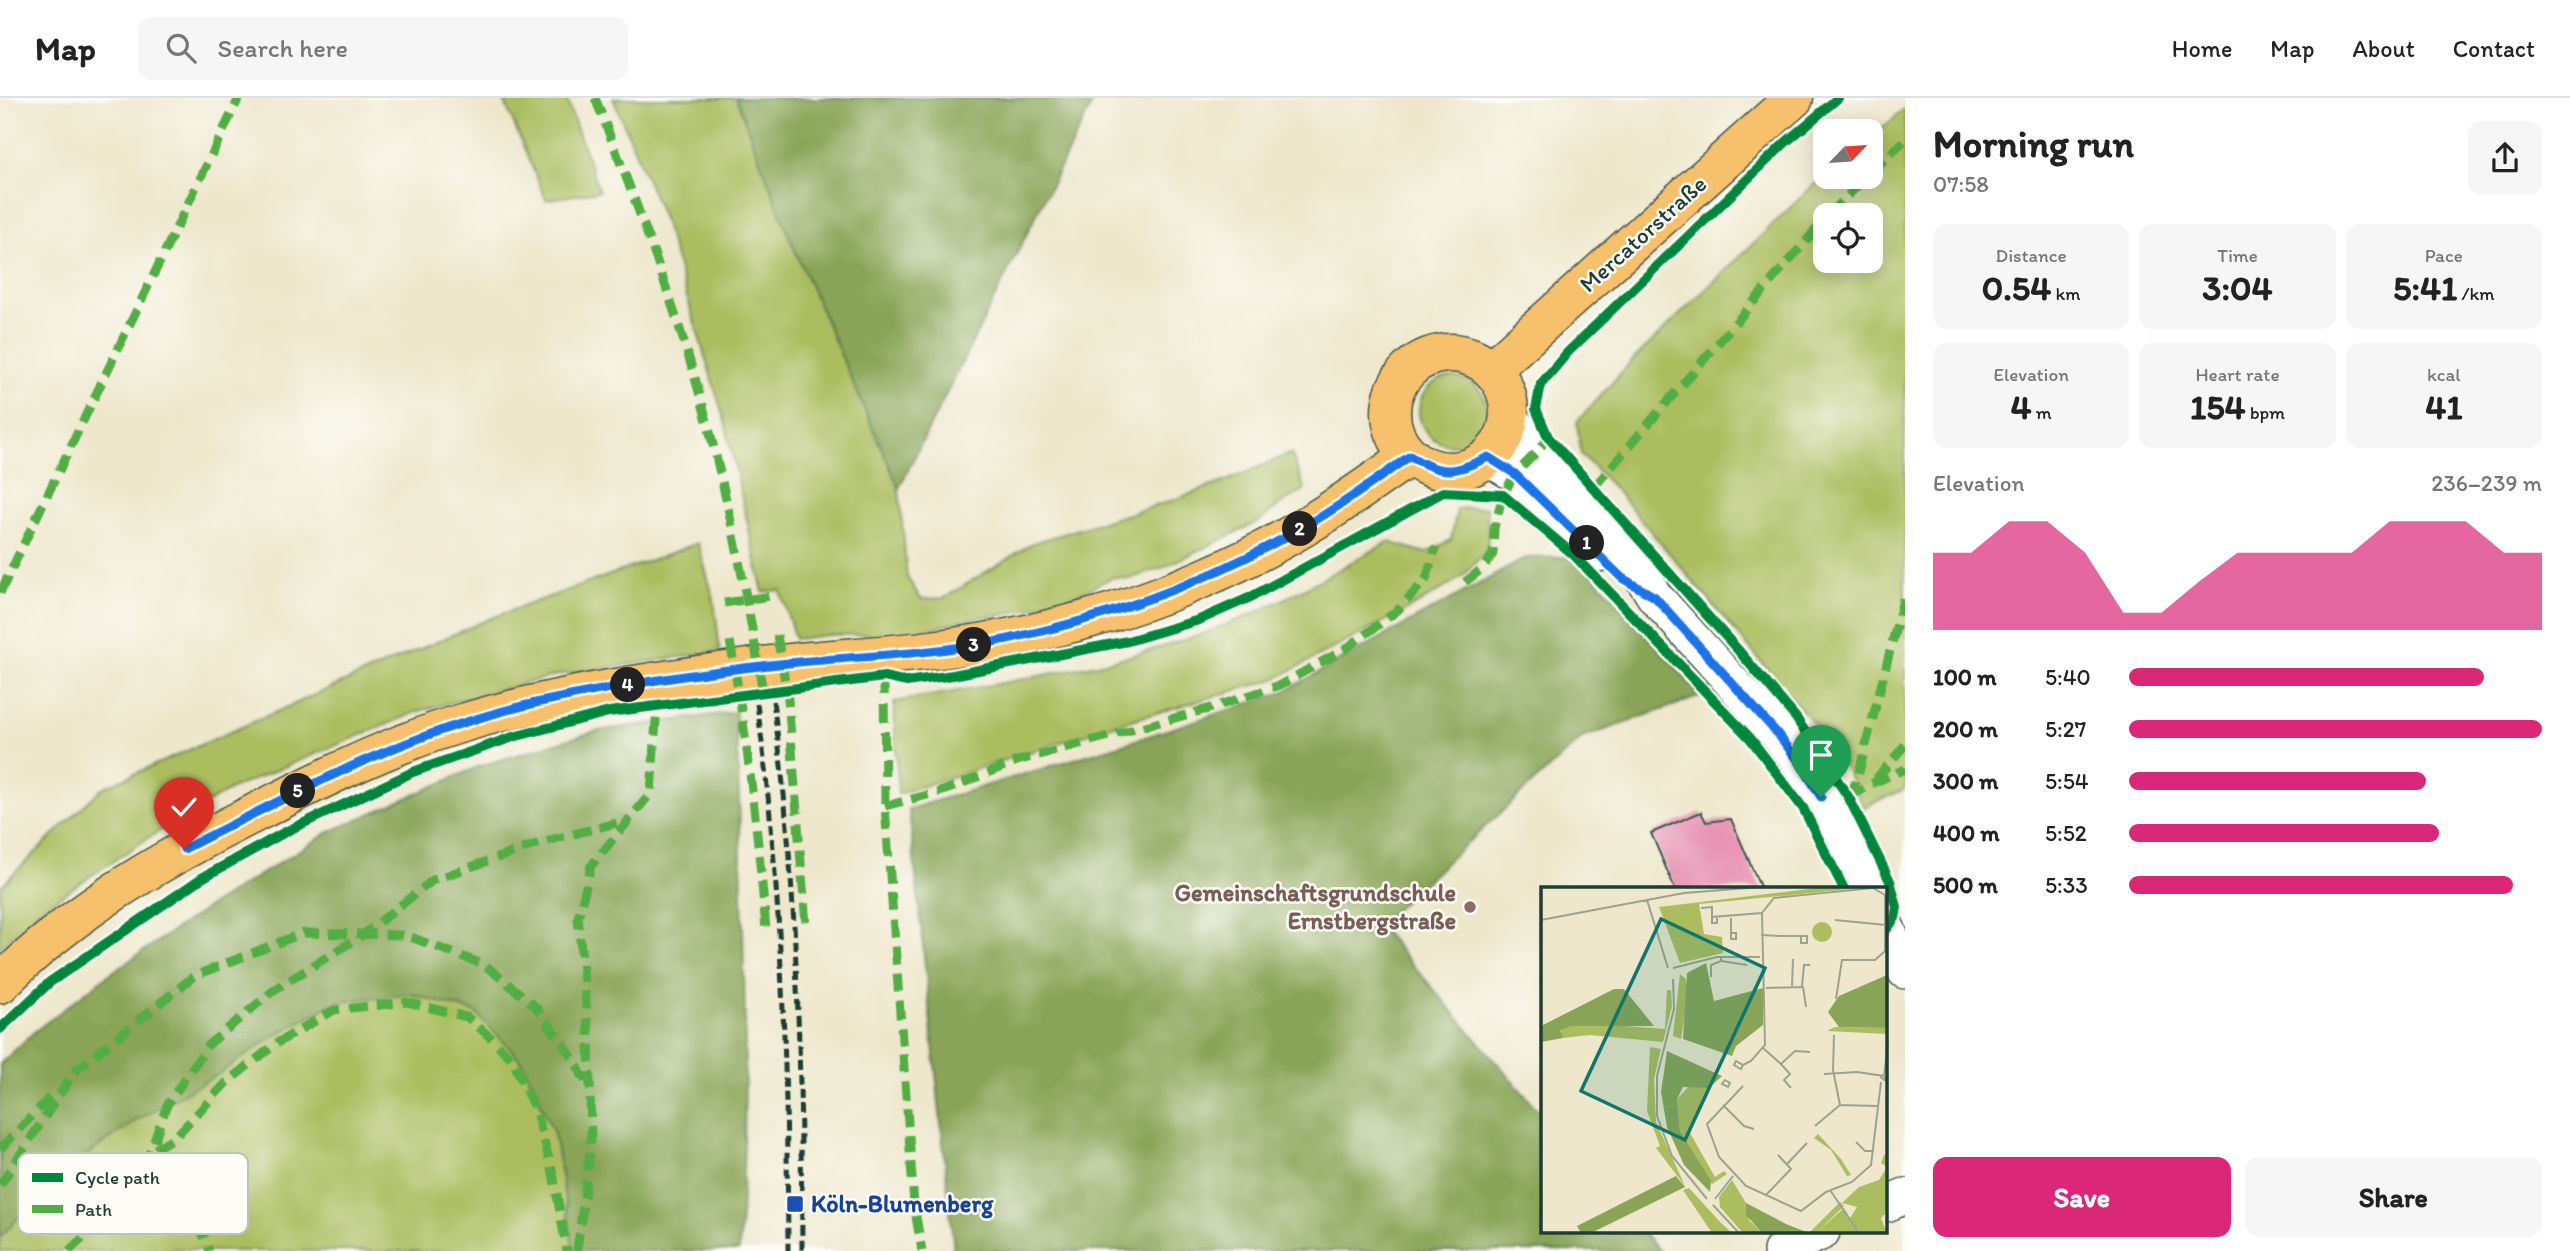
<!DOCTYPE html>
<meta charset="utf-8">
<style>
:root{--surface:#fff;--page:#f6f6f6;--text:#222;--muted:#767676;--line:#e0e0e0;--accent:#db2777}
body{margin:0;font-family:Itim,sans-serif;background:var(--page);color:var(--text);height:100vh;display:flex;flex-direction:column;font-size:26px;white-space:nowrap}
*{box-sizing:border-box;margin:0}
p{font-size:23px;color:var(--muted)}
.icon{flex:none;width:38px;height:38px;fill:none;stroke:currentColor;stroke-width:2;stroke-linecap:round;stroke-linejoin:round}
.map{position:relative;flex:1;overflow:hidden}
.details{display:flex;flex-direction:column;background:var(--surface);width:665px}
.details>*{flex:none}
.needle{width:46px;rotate:65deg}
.controls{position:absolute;left:1813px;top:21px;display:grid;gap:14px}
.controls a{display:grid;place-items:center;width:70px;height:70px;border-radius:14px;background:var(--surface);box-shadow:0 4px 18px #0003;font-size:35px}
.pin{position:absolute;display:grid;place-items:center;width:60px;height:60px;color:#fff;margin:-72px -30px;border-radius:50% 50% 50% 0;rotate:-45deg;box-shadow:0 0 7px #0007}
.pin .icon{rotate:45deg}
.km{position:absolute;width:35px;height:35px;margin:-18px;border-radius:50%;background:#222;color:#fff;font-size:19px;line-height:35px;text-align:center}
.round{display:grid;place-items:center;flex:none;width:74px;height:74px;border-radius:14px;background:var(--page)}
.head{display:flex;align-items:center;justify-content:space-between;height:119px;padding:0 28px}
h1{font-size:38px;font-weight:700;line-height:52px}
.stats{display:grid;grid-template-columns:repeat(3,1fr);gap:10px;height:119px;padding:7px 28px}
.stats div{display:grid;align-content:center;border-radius:14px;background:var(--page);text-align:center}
.stats b{font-size:35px;font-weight:700}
.stats small{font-size:19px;font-weight:400}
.stats p{font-size:19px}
.chart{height:196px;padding:14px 28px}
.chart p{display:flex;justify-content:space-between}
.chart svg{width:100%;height:126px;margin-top:7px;fill:var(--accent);opacity:.7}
.cta{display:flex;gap:14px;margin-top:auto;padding:14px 28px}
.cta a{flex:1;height:80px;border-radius:14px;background:var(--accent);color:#fff;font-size:28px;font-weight:700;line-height:80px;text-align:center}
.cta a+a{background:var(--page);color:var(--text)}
ul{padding:0 28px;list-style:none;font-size:23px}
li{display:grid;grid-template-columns:112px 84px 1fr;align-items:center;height:52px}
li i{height:18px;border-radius:9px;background:var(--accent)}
header{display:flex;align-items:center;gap:42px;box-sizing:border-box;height:98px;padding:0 35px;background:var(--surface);border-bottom:2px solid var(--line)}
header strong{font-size:33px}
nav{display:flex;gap:38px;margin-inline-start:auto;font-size:24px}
.search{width:490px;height:63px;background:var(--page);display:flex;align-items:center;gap:18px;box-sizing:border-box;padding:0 24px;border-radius:14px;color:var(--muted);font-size:26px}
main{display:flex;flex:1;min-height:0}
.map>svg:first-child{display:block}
.green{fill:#acbd60;stroke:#667d4a;stroke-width:2;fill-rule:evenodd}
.forest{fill:#89a456;stroke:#547045;stroke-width:2}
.building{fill:#e793b2}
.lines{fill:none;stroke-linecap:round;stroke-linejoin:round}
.minor-casing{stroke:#3e564b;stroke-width:38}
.major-casing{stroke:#3e564b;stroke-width:41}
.minor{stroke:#fff;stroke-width:35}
.major{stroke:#f7c06c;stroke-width:38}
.rail{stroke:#1f3d34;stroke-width:5;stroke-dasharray:10 5;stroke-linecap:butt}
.quiet{stroke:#52ad45;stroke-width:9;stroke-dasharray:18 9;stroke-linecap:butt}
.cycleway-casing{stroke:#fdfcf7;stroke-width:15}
.cycleway{stroke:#00873e;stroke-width:10}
.route-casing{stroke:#fff;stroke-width:14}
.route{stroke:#1a73e8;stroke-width:9}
.education-dot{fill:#8d6e63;stroke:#fdfcf7;stroke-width:2.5}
.transit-dot{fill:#1a4fb4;stroke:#fdfcf7;stroke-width:2.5}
.labels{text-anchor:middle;stroke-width:5;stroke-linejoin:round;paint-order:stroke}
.street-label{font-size:24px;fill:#1f3d34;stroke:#fdfcf7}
.education-label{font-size:24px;font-weight:bold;fill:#785e54;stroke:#fdfcf7;text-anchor:end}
.transit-label{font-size:24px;font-weight:bold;fill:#164399;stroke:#fdfcf7;text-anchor:start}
.inset-road{fill:none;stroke:#9ba38f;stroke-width:2}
.view{fill:#0f766e;fill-opacity:0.15;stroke:#0f766e;stroke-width:3.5}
.inset-edge{fill:none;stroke:#1f3d34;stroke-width:3.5}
.key{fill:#fdfcf7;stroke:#bac3bc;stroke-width:2}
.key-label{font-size:19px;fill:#1f3d34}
</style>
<header>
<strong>Map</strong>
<div class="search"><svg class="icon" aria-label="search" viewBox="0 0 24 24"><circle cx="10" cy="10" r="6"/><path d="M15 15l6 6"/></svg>Search here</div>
<nav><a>Home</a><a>Map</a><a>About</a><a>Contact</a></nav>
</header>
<main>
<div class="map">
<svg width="1905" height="1153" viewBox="0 0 1905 1153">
<rect width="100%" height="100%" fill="#fdfcf7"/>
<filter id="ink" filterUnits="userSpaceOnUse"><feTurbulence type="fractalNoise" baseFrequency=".0143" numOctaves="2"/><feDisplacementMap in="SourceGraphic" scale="14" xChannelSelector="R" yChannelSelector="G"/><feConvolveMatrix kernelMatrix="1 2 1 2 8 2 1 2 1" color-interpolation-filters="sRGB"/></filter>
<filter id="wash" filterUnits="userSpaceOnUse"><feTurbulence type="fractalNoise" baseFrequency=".00686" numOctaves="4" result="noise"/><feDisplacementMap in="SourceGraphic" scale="28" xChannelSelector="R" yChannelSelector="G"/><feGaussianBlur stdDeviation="1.57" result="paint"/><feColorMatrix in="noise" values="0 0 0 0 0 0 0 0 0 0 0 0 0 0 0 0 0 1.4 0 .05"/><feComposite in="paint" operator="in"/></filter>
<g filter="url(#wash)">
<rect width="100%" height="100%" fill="#eee7cc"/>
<path class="green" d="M 503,0 L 566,0 L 599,93 L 546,102 Z
M 613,0 L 736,0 L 794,150 L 899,390 L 907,479 L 921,501 L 944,500 L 1033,445 L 1165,405 L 1224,384 L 1291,355 L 1305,391 L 1275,410 L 1260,423 L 1162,470 L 1129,481 L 1113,479 L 1067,501 L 1003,517 L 969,521 L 934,530 L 898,536 L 829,537 L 795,541 L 780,492 L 763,494 L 725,324 L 664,123 Z
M 1905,11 L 1905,691 L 1864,709 L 1836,652 L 1614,390 L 1581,356 L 1577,324 L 1631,264 L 1825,76 L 1825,79 L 1871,79 L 1871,39 ZM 1871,117 L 1871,163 L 1825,163 L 1825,117 Z
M1419 313a34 34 0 1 1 68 0a34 34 0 1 1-68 0Z
M 1487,409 L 1488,451 L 1463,478 L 1422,504 L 1275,581 L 1121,625 L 898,696 L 894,604 C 1016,582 1142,566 1257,514 C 1302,494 1345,467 1389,444 L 1426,455 L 1451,442 L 1457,411 Z
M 698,445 L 714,502 L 720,553 L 557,577 L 419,613 L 233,690 L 148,740 L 38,813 L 0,850 L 0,789 L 102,690 L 491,520 Z
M 411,896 L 475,914 L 521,962 L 554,1035 L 574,1153 L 211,1153 L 175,1150 L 171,1153 L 0,1153 L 0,1139 L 59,1076 L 137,1022 L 218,976 L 275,937 L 336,904 Z"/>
<path class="forest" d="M 736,0 L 1095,0 L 899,390 L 794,150 Z
M 1577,459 L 1701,598 L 1582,640 L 1378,827 L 1543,1018 L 1543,1134 L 1643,1134 L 1660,1153 L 954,1153 L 909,711 L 1130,644 L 1281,595 L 1526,460 Z
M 736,614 C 742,794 751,974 739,1153 L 574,1153 L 554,1035 L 521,962 L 475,914 L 411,896 L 336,904 L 275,937 L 218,976 L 137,1022 L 59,1076 L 0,1139 L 0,966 L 34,934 L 108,877 L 208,809 L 329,734 L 480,668 L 596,633 Z"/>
<g id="blocks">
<path class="building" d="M 1701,714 L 1706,724 L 1731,721 L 1761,791 L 1675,791 L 1651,735 Z"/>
</g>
</g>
<g filter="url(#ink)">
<use href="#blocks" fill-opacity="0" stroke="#3e564b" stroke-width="2"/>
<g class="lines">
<defs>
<path id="minor" d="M 1509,318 L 1536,355 L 1634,466 L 1655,499 L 1776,633 L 1801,666 L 1859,768 L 1869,791
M 1488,360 L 1515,376 L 1598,456
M 1886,828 L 1905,873
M 1886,1106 L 1905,1098
M 1781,1153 L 1822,1134"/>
<path id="major" d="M1391 314a59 59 0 1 1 118 0a59 59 0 1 1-118 0Z
M 1492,271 L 1794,0
M 0,886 C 71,815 152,767 241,722 C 312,686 383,649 459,626 C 558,596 660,582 762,568 C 815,561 869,559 923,553 C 976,547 1029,537 1081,523 C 1158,503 1247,465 1314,423 C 1347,403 1378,380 1410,358"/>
</defs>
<use href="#minor" class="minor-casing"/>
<use href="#major" class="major-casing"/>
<use href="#minor" class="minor"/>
<use href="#major" class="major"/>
<path class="rail" d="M 773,603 C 798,785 801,970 802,1153
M 757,606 C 782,787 787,971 788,1153"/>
<path class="quiet" d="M 595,0 C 627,80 657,159 683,241 C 720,356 743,476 763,594
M 1871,74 L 1905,42
M 1829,117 L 1866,79
M 1594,389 L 1825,121
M 1465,484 L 1483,470 L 1493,456 L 1494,430 L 1503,397 L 1515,376 L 1536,355 L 1548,339
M 0,495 L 239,0
M 724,505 L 771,498
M 777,537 L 788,601 L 806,827
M 730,543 C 747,639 758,735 766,832
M 884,579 L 885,708 L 914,1107 L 922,1153
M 1876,681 L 1905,647
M 1849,700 L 1858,678 L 1905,494
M 1849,700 L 1871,686 L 1905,671
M 885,708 L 943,693 L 1017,663 L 1215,609 L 1280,587 L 1347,550 L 1398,512 L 1426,481 L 1436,449
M 0,1051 L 53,996
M 0,1087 L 75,973 L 194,878 L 303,835 L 364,836 L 433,782 L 543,744 L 628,722
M 182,1116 L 150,1054 L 167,1007 L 208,947 L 274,892 L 364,836 L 405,837 L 485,867 L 536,909 L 573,960 L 590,992
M 92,1135 L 143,1120 L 182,1116 L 202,1134 L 210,1153
M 69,1153 L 111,1114 L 150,1054 L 176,1038 L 226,985 L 277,945 L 334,912 L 407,904 L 467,919 L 490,939 L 512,961 L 536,1014 L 553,1075 L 567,1153
M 577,1153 L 591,1046 L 589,937 L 578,820 L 591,768 L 651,695 L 657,608"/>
<defs>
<path id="cycleway" d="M 1838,0 L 1785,45 L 1568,254 L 1541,286 L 1536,311 L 1548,339 L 1738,552 L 1796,620 L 1849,700 L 1890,783 L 1897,809 L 1895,820 L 1886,832
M 0,931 L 50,884 L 202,780 L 287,733 L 413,674 L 513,639 L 609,614 L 884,579 L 907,584 L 953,577 L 1128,543 L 1199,522 L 1251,499 L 1443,394 L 1503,397 L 1574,457 L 1750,640 L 1803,710 L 1844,791"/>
</defs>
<use href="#cycleway" class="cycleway-casing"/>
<use href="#cycleway" class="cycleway"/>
</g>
</g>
<g class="lines" filter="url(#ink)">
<defs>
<path id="route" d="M 184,751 C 302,691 409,633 540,604 C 625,586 713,572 799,564 C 862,558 926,556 988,545 C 1102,523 1213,483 1312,424 C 1346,405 1378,380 1410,358 C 1442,378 1455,375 1488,359 L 1515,376 L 1622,480 L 1655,499 L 1776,634 L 1801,666 L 1821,699"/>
</defs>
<use href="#route" class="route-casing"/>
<use href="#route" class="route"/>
</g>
<circle class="education-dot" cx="1470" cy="809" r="7"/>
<rect class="transit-dot" x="786" y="1097" width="18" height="18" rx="3.5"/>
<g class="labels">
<g class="street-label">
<text transform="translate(1643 136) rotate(-42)" y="8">Mercatorstraße</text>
</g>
<g class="education-label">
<text x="1456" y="803">Gemeinschaftsgrundschule<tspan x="1456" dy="28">Ernstbergstraße</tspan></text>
</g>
<g class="transit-label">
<text x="811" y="1114">Köln-Blumenberg</text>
</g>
</g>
<g transform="translate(1541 789)">
<rect width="346" height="346" fill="#eee7cc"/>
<path d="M 284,0 L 329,0 L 158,17 L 163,47 L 181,50 L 182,66 L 139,76 L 118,20 ZM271 45a10 10 0 1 1 20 0a10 10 0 1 1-20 0ZM 139,87 L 145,92 L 146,114 L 140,152 L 132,149 ZM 126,103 L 130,103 L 131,119 L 122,155 L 49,148 L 22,151 L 18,145 L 29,139 L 58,137 L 124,142 ZM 294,140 L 346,141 L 346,147 L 286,144 ZM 109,160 L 120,162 L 113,192 L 115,235 L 144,299 L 115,261 L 119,259 L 106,224 ZM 149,198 L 168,201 L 149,246 L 174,290 L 183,284 L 186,287 L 171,297 L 139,244 L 136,212 ZM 277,247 L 300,272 L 310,288 L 306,289 L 290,263 L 273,251 ZM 343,268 L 346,268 L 346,325 L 340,331 L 346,346 L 268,346 L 299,315 L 303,319 L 276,345 L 303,321 L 309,331 L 316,320 L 301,316 L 318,300 L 338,293 L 346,280 L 340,276 ZM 191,293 L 205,316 L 208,333 L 221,346 L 202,346 L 179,320 L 178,310 ZM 148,301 L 180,336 L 191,346 L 171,346 L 142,303 Z" fill="#acbd60"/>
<path d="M 165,76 L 173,114 L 222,101 L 222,138 L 195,159 L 191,169 L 142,152 L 146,86 ZM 346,88 L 346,141 L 298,140 L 287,125 L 298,109 ZM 73,102 L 83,102 L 113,139 L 30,139 L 19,144 L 22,151 L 0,155 L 0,139 ZM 126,164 L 181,189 L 168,201 L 142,200 L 136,212 L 139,244 L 170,294 L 169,305 L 143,278 L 126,240 L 120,205 ZM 135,289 L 144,300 L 50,346 L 40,346 L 36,339 ZM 205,316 L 245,337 L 268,346 L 221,346 L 205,328 Z" fill="#89a456"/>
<path class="inset-road" d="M 106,13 L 127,81M 160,21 L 171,20 L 171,30M 176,30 L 176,36 L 171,36 L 171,30 L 221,26M 0,33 L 143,6 L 220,0M 294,33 L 345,38M 190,46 L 195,46 L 195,52 L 190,52 L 190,31M 220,48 L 240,49 L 266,49 L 266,56 L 260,56 L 260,49M 180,69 L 180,74 L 206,78M 132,81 L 176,70 L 219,70M 170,90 L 170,78 L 180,74M 132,92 L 133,122 L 116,189 L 116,229 L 131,269 L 166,312M 251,99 L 252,72M 261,99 L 263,78 L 269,78M 225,101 L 262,100 L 265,120M 293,148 L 292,183 L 299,218M 222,161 L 240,177 L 254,164 L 269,165M 239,176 L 249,187 L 243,193 L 250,201M 202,178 L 200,182 L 193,178 L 195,174 L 202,178 L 210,174 L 224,158 L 221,26 L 233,11 L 332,1 L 344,8 L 344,64 L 334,73 L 301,73 L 295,112M 283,187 L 316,185 L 343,189 L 345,194 L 339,190M 343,189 L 347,155M 184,193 L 189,196 L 187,200 L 181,197 ZM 202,199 L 166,237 L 178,270 L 205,299 L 260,324 L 285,305 L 311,295 L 330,278 L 340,195M 182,218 L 203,239 L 213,242M 274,239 L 299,218 L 337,219M 315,255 L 324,264 L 333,264M 246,277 L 266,256M 289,303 L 318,346M 224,309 L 250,282 L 237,268M 174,312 L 192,289M 172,318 L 198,346"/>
<path class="view" d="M 120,32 L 224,81 L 144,253 L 40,204 Z"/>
<rect width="346" height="346" class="inset-edge"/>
</g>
<rect x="18" y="1055" width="230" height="81" rx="10" class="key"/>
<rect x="32" y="1075" width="31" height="9" fill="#00873e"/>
<rect x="32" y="1107" width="31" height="8" fill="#52ad45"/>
<g class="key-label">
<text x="75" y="1086">Cycle path</text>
<text x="75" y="1118">Path</text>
</g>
</svg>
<div class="controls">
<a><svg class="needle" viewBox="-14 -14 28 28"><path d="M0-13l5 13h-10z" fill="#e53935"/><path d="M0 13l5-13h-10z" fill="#767676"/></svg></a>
<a><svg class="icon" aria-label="locate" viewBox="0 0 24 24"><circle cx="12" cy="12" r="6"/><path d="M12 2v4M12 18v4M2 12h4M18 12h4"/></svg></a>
</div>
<div class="pin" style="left:1821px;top:699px;background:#1e9e55"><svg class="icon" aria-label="arrive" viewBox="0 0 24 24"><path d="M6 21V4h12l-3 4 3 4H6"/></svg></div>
<div class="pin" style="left:184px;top:751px;background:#d93025"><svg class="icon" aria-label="check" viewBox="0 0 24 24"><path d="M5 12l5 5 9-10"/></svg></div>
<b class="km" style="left:1587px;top:445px">1</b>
<b class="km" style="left:1300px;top:431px">2</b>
<b class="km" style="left:974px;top:547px">3</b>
<b class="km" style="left:628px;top:587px">4</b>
<b class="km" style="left:298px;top:693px">5</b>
</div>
<section class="details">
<div class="head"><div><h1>Morning run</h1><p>07:58</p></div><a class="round"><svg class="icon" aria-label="share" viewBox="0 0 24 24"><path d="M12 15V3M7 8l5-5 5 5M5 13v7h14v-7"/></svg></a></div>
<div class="stats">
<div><p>Distance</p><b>0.54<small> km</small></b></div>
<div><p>Time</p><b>3:04</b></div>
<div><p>Pace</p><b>5:41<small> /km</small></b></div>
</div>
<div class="stats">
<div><p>Elevation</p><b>4<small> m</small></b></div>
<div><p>Heart rate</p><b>154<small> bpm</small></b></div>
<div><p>kcal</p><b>41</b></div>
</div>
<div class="chart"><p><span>Elevation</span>236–239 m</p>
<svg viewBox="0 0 160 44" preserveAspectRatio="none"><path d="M0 44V17L10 17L20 6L30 6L40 17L50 38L60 38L70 27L80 17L90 17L100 17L110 17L120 6L130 6L140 6L150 17L160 17V44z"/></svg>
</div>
<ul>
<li><b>100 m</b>5:40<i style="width:86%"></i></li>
<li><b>200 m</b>5:27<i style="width:100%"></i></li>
<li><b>300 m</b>5:54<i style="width:72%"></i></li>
<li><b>400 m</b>5:52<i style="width:75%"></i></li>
<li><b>500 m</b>5:33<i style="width:93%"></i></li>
</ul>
<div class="cta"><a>Save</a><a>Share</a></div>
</section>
</main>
